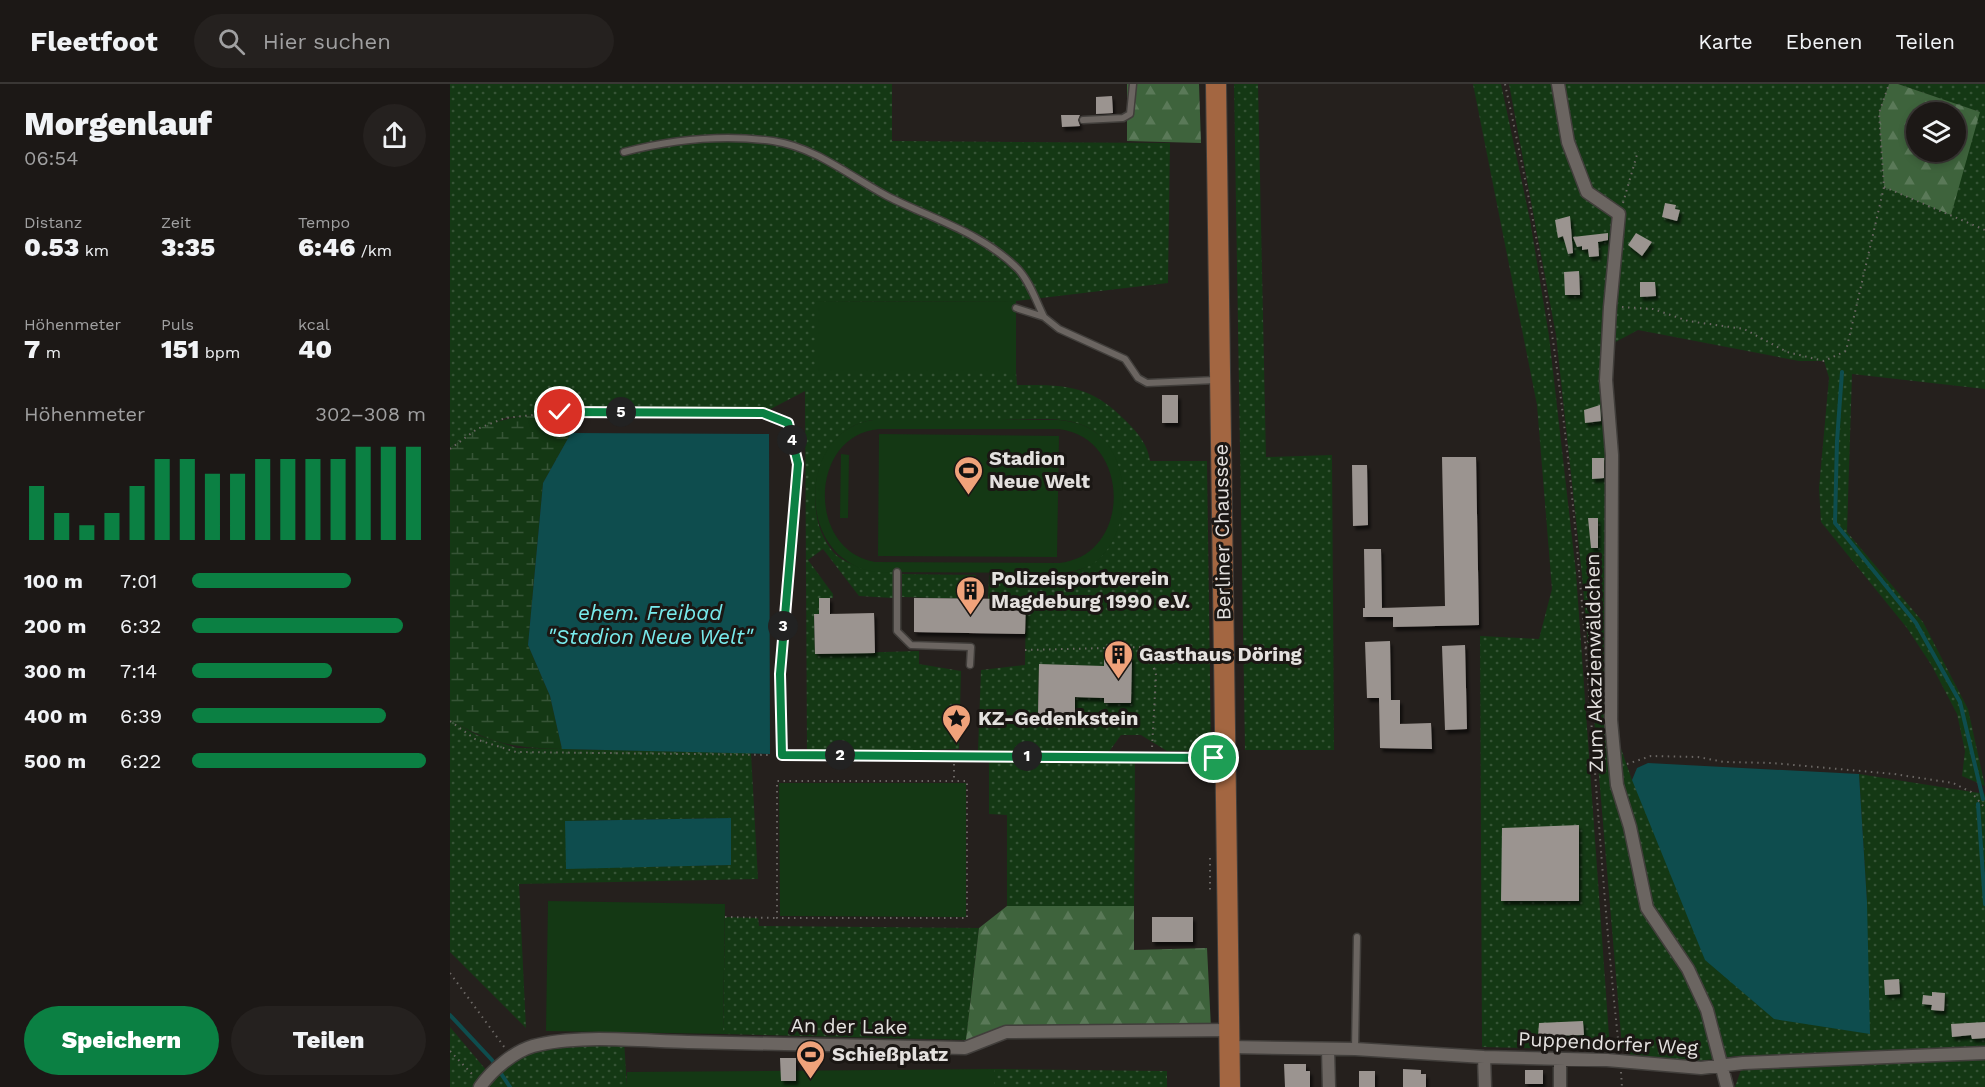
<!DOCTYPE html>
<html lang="de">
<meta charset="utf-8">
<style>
:root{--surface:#1c1816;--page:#25211f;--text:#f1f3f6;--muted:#a0a0a1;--line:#3a3735;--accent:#0b8043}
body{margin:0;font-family:"Work Sans",sans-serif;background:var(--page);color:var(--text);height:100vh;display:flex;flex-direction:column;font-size:22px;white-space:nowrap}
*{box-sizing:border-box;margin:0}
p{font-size:20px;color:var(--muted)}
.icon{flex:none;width:33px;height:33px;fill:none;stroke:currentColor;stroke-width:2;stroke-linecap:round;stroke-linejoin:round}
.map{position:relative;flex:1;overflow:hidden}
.drawer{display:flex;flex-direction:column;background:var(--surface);width:450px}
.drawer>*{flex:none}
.tools{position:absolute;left:1456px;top:18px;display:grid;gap:12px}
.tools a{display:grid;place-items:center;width:60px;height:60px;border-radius:50%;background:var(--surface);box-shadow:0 3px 9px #0003,0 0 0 2px var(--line);font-size:30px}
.pin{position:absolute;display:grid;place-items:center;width:51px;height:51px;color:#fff;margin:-26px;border:3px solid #fff;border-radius:50%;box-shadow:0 2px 6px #0007}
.km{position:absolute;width:30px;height:30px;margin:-15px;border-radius:50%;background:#222;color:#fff;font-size:16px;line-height:30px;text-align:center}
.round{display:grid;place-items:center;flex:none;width:63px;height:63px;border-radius:32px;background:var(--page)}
.head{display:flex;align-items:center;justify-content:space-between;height:102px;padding:0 24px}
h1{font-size:33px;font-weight:800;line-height:45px}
.stats{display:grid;grid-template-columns:repeat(3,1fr);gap:9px;height:102px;padding:6px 24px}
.stats div{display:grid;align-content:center}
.stats b{font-size:26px;font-weight:800}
.stats small{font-size:16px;font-weight:400}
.stats p{font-size:16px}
.chart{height:168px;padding:12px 24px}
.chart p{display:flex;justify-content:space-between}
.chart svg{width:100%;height:108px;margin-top:6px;stroke:var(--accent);stroke-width:6}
.primary-button{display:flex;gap:12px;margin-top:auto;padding:12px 24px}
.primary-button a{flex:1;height:69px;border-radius:36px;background:var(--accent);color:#fff;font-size:24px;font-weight:800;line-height:69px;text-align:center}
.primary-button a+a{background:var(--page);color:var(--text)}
ul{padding:0 24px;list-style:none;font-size:20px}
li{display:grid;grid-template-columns:96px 72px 1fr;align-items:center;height:45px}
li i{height:15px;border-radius:8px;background:var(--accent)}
header{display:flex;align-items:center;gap:36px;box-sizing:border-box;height:84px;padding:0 30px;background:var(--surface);border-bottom:2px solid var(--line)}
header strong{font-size:28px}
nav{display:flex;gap:33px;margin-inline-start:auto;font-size:21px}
.search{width:420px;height:54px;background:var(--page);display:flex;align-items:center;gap:15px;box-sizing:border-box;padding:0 21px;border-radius:33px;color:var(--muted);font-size:22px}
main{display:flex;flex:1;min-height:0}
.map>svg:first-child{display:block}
.green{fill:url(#green-dots);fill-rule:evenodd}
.forest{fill:url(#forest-firs);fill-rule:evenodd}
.wetland{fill:url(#wetland-marsh)}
.pitch{fill:#143814;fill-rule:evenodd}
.water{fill:#0e4d4e}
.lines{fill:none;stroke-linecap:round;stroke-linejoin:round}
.stream{stroke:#0e4d4e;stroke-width:4}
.building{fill:#9b9490;filter:url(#shadow)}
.service-casing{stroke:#413e3b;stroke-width:9}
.minor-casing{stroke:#413e3b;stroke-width:15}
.primary-casing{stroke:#413e3b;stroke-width:22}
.path{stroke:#6b6764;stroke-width:2;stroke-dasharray:1.5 4.5;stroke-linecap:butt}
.service{stroke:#6b6561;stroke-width:6}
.minor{stroke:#6b6561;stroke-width:12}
.primary{stroke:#a36641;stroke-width:20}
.route-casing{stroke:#fff;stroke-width:12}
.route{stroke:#0b8043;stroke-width:8}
.labels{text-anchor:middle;stroke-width:6;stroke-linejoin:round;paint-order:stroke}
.poi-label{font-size:20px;font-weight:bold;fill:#e4e1df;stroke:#1b1714;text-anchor:start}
.street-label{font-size:20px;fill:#e4e1df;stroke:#1b1714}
.water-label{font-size:21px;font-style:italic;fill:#78ebed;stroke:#1b1714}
</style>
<header>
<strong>Fleetfoot</strong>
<div class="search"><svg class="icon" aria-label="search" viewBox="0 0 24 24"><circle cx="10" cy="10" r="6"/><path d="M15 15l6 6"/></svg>Hier suchen</div>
<nav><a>Karte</a><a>Ebenen</a><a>Teilen</a></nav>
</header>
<main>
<section class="drawer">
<div class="head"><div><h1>Morgenlauf</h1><p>06:54</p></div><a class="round"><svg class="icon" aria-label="share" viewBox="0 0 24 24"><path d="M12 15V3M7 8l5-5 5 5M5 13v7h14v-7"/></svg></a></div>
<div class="stats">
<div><p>Distanz</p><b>0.53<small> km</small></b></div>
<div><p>Zeit</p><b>3:35</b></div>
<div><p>Tempo</p><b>6:46<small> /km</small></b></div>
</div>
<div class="stats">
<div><p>Höhenmeter</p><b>7<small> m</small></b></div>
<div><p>Puls</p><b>151<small> bpm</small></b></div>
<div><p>kcal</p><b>40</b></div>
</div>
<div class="chart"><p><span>Höhenmeter</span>302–308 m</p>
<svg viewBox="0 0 160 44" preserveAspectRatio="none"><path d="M5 44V22M15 44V33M25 44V38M35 44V33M45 44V22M55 44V11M65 44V11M75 44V17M85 44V17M95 44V11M105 44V11M115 44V11M125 44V11M135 44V6M145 44V6M155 44V6"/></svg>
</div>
<ul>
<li><b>100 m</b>7:01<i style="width:68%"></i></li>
<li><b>200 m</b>6:32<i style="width:90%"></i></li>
<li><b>300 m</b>7:14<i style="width:60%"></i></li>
<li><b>400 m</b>6:39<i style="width:83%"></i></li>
<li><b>500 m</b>6:22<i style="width:100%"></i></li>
</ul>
<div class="primary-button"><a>Speichern</a><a>Teilen</a></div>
</section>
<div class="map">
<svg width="1535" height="1003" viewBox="0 0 1535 1003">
<defs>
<pattern id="green-dots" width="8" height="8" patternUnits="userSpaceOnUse" patternTransform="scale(1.5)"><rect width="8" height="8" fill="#143814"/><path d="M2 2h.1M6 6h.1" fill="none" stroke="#365436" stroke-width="1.8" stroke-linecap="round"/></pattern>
<pattern id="forest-firs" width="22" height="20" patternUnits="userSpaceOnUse" patternTransform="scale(1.5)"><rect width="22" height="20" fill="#3e633c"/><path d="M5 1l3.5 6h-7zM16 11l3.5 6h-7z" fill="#5a7958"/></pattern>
<pattern id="wetland-marsh" width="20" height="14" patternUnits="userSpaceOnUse" patternTransform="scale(1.5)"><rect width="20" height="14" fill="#143814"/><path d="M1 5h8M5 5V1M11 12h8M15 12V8" fill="none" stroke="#365436"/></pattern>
<filter id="shadow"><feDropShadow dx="2.5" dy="4" stdDeviation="1.5" flood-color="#0009"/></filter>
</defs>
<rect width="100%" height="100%" fill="#25201d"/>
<path class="green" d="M 0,0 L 442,0 L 442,57 L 720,59 L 718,199 L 566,217 L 365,218 L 365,288 L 566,288 L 567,301 C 616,301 640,300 677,338 C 688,349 698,361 700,377 L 757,377 L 761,666 L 717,667 L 691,651 L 671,651 L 656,672 L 685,673 L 684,822 L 557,822 L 557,731 L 539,730 L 539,672 L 631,671 L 528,667 L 531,586 L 575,581 L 576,515 L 538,515 L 539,491 C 572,491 612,498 641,480 C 683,455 682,365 637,343 C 613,331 578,336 551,336 C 509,336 466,336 423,336 C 365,343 348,428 384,469 C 396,482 427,488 443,488 L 443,514 L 409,512 L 373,465 L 358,476 L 383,510 L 383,514 L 369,514 L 369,525 L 380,525 L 380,530 L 364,530 L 365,570 L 469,567 L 469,580 L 511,587 L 509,665 L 357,671 L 355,307 L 313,329 L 110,328 L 55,334 L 6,359 L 0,365 ZM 655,572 L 680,619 L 654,618 ZM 589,581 L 647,582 L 647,613 L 625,613 L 624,631 L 588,631 Z
M 784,0 L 808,0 L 816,373 L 882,371 L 884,666 L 795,666 Z
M 1023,0 L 1051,0 L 1080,136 L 1099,252 L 1126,489 L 1160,966 L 1032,963 L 1030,552 L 1089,555 L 1102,505 L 1087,321 Z
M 1059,0 L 1439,0 L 1429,29 L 1500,131 L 1529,28 L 1448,0 L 1535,0 L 1535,305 L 1402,290 L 1397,448 L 1473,538 L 1518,625 L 1535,702 L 1512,692 L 1515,667 L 1507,630 L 1482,582 L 1457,544 L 1371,438 L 1369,404 L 1379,294 L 1374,277 L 1349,277 L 1188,246 L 1158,262 L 1161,636 L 1182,696 L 1417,818 L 1409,690 L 1535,710 L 1535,1003 L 1285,1003 L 1291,986 L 1419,980 L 1419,968 L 1286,972 L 1249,977 L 1180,971 L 1172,963 L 1132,491 L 1106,251 Z
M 452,490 L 526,491 L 526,515 L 452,513 Z
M 0,636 L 27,651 L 67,664 L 301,669 L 308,795 L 69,800 L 76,944 L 0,868 ZM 281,734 L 281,781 L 116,784 L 116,737 Z
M 275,833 L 308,834 L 309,842 L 529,844 L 516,956 L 273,950 Z
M 0,943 L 37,987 L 25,1003 L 0,1003 Z
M 174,956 L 177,1003 L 30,1003 L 77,964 Z
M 544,985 L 717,987 L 717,1003 L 544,1003 Z"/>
<path class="forest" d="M 677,0 L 749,0 L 751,59 L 677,57 Z
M 1439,0 L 1448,0 L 1530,28 L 1501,131 L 1434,103 L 1429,29 ZM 1467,28 L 1506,28 L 1506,68 L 1467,68 Z
M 557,822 L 684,822 L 684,866 L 757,864 L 761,944 L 556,948 L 515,964 L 529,844 Z"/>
<path class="wetland" d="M 110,328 L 121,349 L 93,399 L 78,561 L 100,612 L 112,665 C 63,664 43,660 0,636 L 0,365 C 30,334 71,332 110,328 Z"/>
<path class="pitch" d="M 566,217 L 566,288 L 365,288 L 365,218 Z
M 423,336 L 609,336 C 625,338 639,341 651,353 C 683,383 680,453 644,479 C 633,486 621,488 608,489 L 425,488 C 342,474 349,345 423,336 ZM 429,345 L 609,345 C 682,354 682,472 609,479 L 425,478 C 356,466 359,351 429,345 Z
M 429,350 L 609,352 L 607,473 L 428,472 Z
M 391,370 L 399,371 L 398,434 L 390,434 Z
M 329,699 L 516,699 L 516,833 L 330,832 Z
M 98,817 L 275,820 L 273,950 L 96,947 Z
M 544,985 L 544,1003 L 177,1003 L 177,988 Z"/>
<path class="water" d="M 121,349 L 319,350 L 320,670 L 112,665 L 100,612 L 78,561 L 93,399 Z
M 1198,679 L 1409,690 L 1417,818 L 1420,950 L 1324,935 L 1255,876 L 1182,696 L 1187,684 Z
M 281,734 L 281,781 L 116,785 L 115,737 Z"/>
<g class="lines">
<path class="stream" d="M 1392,288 L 1387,357 L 1385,439 L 1466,539 L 1510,618 L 1533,715
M 1528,720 L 1535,820
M 0,931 L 42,976 L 60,1003"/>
</g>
<path class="building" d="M 662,12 L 663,29 L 646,30 L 646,13 Z
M 611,31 L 630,31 L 628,36 L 630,42 L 612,43 Z
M 1215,119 L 1226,121 L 1225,125 L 1230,126 L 1227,137 L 1212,133 Z
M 1120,132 L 1123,169 L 1118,170 L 1113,152 L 1108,154 L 1105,136 Z
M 1158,149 L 1158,156 L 1148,158 L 1149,172 L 1139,173 L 1138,165 L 1132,166 L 1132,162 L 1127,163 L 1123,153 Z
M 1186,149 L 1202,158 L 1192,172 L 1178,161 Z
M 1129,187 L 1130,211 L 1115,211 L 1114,188 Z
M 1190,198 L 1205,198 L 1206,212 L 1190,213 Z
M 712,311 L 728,311 L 728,339 L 712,339 Z
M 1150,321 L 1151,337 L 1135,339 L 1134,326 Z
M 992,373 L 1026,373 L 1029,541 L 943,543 L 943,533 L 913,533 L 913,524 L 915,524 L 914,465 L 931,465 L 932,524 L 995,522 Z
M 1142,374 L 1154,374 L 1154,394 L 1142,395 Z
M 902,381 L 917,381 L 918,441 L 903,442 Z
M 1138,434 L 1148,434 L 1148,464 L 1141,464 Z
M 369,514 L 380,514 L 380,530 L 424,529 L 425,569 L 365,570 L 364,530 L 369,530 Z
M 464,514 L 576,515 L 575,550 L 464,548 Z
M 940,557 L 941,616 L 950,616 L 950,640 L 981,639 L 982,665 L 930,664 L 929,614 L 917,614 L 915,558 Z
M 1015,561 L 1017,645 L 995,646 L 992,562 Z
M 654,572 L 682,572 L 681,619 L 654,619 L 654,614 L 625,613 L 625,631 L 588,631 L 589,580 L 654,582 Z
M 1129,741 L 1129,817 L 1051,817 L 1052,744 Z
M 702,833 L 743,833 L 743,858 L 702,858 Z
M 1449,895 L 1450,910 L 1435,911 L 1434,896 Z
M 1482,908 L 1495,909 L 1494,927 L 1481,926 L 1482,921 L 1472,920 L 1473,911 L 1482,912 Z
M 1133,937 L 1134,951 L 1088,952 L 1089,939 Z
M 1535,938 L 1535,954 L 1522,955 L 1521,951 L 1502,953 L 1501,940 Z
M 330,974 L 346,974 L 346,997 L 331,997 Z
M 834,980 L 856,980 L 856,987 L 860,987 L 860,1003 L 835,1003 Z
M 953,985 L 971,986 L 971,990 L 976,990 L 976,1003 L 953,1003 Z
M 1075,986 L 1093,986 L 1093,1000 L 1075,1000 Z
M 909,987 L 925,987 L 925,1003 L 909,1003 Z"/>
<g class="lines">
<defs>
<path id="service" d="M 633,36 L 673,34 L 680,30 L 683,0
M 174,68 C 224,55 271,50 323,57 C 365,63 401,93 437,112 C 482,135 531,148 568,185 C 580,198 586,217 594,233
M 566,224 L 594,233 L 609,245 L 675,275 L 688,294 L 697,299 L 766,296
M 447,488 L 447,547 L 461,561 L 521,563 L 520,581
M 332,671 L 771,674
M 905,965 L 907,853"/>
<path id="minor" d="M 1108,0 L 1118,58 L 1137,108 L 1169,130 L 1160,223 L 1156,296 L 1162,371 L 1161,636 L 1167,701 L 1180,743 L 1197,824 L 1238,885 L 1257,926 L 1277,1003
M 780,963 L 905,965 L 1034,973 L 1157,976 L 1251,984 L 1293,979 L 1535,969
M 878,965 L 879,1003
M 1034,973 L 1035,1003
M 1110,976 L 1110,1003
M 30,1003 C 42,986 63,968 83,962 C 126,950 192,957 238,958 C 330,960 422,962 515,964 L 556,948 L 779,946"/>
<path id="primary" d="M 766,0 L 780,1003"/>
</defs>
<use href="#service" class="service-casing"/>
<use href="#minor" class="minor-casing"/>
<use href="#primary" class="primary-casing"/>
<path class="path" d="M 1055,0 C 1073,83 1090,166 1102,250 C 1137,486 1143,727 1169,964
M 1434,103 L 1535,146
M 1173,119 L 1188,67
M 1172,223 L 1203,225 L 1238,237 L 1294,245 L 1337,268 L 1374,277 L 1396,267 L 1434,103 L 1429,29 L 1439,0
M 0,365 L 27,345 L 55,334 L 110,328 L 313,329 L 338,339 L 348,380 L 329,590 L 332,663
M 1136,564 L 1149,517
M 575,566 L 697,563 L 706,591 L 702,664
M 0,637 L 25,655 L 66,668 L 322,671
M 504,680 L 504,697 L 327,697 L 327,834 L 517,834 L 517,697 L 504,697
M 1177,680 L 1201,672 L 1248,673 L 1274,678 L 1322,679 L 1444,690 L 1503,699 L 1521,708 L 1535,724
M 760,774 L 760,810
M 275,833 L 327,834
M 0,889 L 55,964
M 0,967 L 23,991
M 1171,988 L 1172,1003"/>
<use href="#service" class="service"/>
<use href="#minor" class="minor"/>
<use href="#primary" class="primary"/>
</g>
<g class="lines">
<defs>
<path id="route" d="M 110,328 L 313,329 L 338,339 L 348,380 L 330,590 L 332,671 L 764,674"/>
</defs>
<use href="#route" class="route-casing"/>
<use href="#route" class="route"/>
</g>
<defs>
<symbol id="stadium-pin" viewBox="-11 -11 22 30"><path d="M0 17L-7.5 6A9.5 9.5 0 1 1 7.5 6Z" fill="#f0a27a" stroke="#1b1714"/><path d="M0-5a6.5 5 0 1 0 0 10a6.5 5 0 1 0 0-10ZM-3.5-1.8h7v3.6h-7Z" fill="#111"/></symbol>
<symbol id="building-pin" viewBox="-11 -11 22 30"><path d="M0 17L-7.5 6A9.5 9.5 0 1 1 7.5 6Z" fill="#f0a27a" stroke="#1b1714"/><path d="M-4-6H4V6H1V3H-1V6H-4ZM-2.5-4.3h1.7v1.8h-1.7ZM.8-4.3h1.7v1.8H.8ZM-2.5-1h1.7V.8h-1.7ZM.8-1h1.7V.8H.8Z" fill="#111"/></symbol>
<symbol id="sight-pin" viewBox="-11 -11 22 30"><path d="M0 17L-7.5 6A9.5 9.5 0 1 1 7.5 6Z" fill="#f0a27a" stroke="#1b1714"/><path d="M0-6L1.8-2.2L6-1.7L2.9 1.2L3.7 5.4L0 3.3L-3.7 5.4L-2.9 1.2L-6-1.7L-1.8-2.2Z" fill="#111"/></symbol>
</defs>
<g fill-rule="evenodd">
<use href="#stadium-pin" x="502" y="370" width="33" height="45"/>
<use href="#building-pin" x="504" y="490" width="33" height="45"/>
<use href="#building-pin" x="652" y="554" width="33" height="45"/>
<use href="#sight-pin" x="490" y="618" width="33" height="45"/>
<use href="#stadium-pin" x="344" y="954" width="33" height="45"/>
</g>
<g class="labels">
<g class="poi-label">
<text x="539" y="381">Stadion<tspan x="539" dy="23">Neue Welt</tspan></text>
<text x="541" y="501">Polizeisportverein<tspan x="541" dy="23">Magdeburg 1990 e.V.</tspan></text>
<text x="689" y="577">Gasthaus Döring</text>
<text x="528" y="641">KZ-Gedenkstein</text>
<text x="382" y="977">Schießplatz</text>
</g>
<g class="street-label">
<text transform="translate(772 448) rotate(-91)" y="7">Berliner Chaussee</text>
<text transform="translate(1144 579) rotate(-91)" y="7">Zum Akazienwäldchen</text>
<text transform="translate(399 942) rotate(1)" y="7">An der Lake</text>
<text transform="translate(1158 959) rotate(3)" y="7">Puppendorfer Weg</text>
</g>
<g class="water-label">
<text x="200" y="536">ehem. Freibad<tspan x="200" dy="24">"Stadion Neue Welt"</tspan></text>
</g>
</g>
</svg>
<div class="tools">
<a><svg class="icon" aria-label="layers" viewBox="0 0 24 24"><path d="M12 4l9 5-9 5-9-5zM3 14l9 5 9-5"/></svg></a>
</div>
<div class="pin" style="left:764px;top:674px;background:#1e9e55"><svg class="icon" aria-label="arrive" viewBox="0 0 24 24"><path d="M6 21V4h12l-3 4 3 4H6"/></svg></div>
<div class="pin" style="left:110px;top:328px;background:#d93025"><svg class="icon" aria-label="check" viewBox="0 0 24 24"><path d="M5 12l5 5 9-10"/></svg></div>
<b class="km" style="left:577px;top:672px">1</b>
<b class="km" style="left:390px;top:671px">2</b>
<b class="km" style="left:333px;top:542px">3</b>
<b class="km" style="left:342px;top:356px">4</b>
<b class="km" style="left:171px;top:328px">5</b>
</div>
</main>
